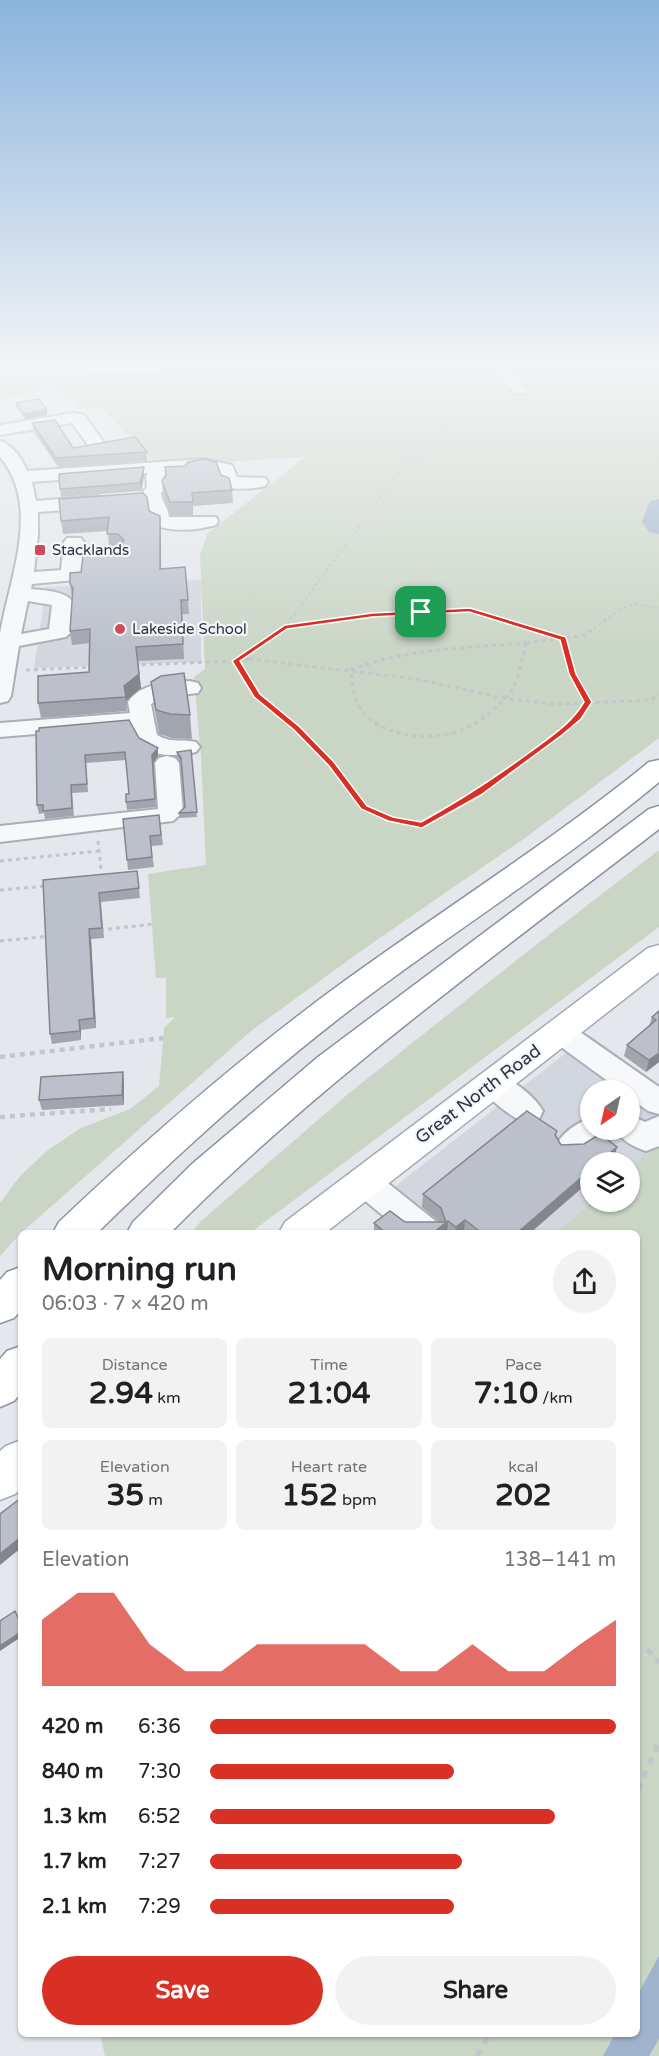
<!DOCTYPE html>
<meta charset="utf-8">
<style>
:root{--surface:#fff;--page:#f2f2f2;--text:#202124;--muted:#757577;--accent:#d93025}
body{margin:0;font-family:"Varela Round",sans-serif;background:var(--page);color:var(--text);height:100vh;display:flex;flex-direction:column;font-size:22px;white-space:nowrap}
*{box-sizing:border-box;margin:0}
p{font-size:20px;color:var(--muted)}
.icon{flex:none;width:33px;height:33px;fill:none;stroke:currentColor;stroke-width:2;stroke-linecap:round;stroke-linejoin:round}
.map{position:relative;flex:1;overflow:hidden}
.sheet{position:absolute;left:18px;top:1230px;width:622px;height:807px;display:flex;flex-direction:column;background:var(--surface);border-radius:9px;box-shadow:0 2px 4px #0004}
.sheet>*{flex:none}
.needle{width:39px;rotate:214deg}
.tools{position:absolute;left:580px;top:1080px;display:grid;gap:12px}
.tools a{display:grid;place-items:center;width:60px;height:60px;border-radius:50%;background:var(--surface);box-shadow:0 2px 4px #0004;font-size:30px}
.pin{position:absolute;display:grid;place-items:center;width:51px;height:51px;color:#fff;margin:-26px;border-radius:12px;box-shadow:0 3px 9px #0006}
.round{display:grid;place-items:center;flex:none;width:63px;height:63px;border-radius:32px;background:var(--page)}
.headline{display:flex;align-items:center;justify-content:space-between;height:102px;padding:0 24px}
h1{font-size:33px;font-weight:700;line-height:45px}
.metrics{display:grid;grid-template-columns:repeat(3,1fr);gap:9px;height:102px;padding:6px 24px}
.metrics div{display:grid;align-content:center;border-radius:9px;background:var(--page);text-align:center}
.metrics b{font-size:30px;font-weight:700}
.metrics small{font-size:16px;font-weight:400}
.metrics p{font-size:16px}
.chart{height:168px;padding:12px 24px}
.chart p{display:flex;justify-content:space-between}
.chart svg{width:100%;height:108px;margin-top:6px;fill:var(--accent);opacity:.7}
.cta{display:flex;gap:12px;margin-top:auto;padding:12px 24px}
.cta a{flex:1;height:69px;border-radius:36px;background:var(--accent);color:#fff;font-size:24px;font-weight:700;line-height:69px;text-align:center}
.cta a+a{background:var(--page);color:var(--text)}
ul{padding:0 24px;list-style:none;font-size:20px}
li{display:grid;grid-template-columns:96px 72px 1fr;align-items:center;height:45px}
li i{height:15px;border-radius:8px;background:var(--accent)}
.map>svg:first-child{display:block}
.built{fill:#d2d6de;fill-rule:evenodd}
.green{fill:#c9d6c5}
.water{fill:#9fb4cc}
.lines{fill:none;stroke-linecap:round;stroke-linejoin:round}
.river{fill:#9fb4cc;fill-rule:evenodd}
.minor-casing{stroke:#a9aeb7;stroke-width:4}
.major-casing{stroke:#a3abb8;stroke-width:3}
.highway-casing{stroke:#8b94a3;stroke-width:3}
.path-far3{stroke:#c2c5cb;stroke-width:2;stroke-dasharray:3 3;stroke-linecap:butt}
.path-far2{stroke:#c2c5cb;stroke-width:3;stroke-dasharray:4 4;stroke-linecap:butt}
.path-far1{stroke:#c2c5cb;stroke-width:4.5;stroke-dasharray:5 5;stroke-linecap:butt}
.path{stroke:#c2c5cb;stroke-width:5;stroke-dasharray:7 7;stroke-linecap:butt}
.minor{fill:#f7f8fa;fill-rule:evenodd}
.major{fill:#fff;fill-rule:evenodd}
.highway{fill:#fff;fill-rule:evenodd}
.wall{fill:#a1a5ae}
.shaded-wall{fill:#83868d}
.building{fill:#bbc0ca;stroke:#83868d;stroke-width:1.5}
.route{fill:#d93025;stroke:#fff;stroke-width:1.5;fill-rule:evenodd}
.poi-dot{fill:#d1495b;stroke:#f4f6f9;stroke-width:2}
.labels{text-anchor:middle;stroke-width:4.5;stroke-linejoin:round;paint-order:stroke}
.far-poi-label{font-size:15px;fill:#2b3445;stroke:#f4f6f9;text-anchor:start}
.street-label{font-size:18px;fill:#2b3445;stroke:#f4f6f9}
</style>
<div class="map">
<svg width="659" height="2056" viewBox="0 0 659 2056">
<rect width="100%" height="100%" fill="#e4e7ec"/>
<path class="built" d="M 0,364 L 316,364 L 316,367 L 0,373 Z
M 201,580 L 201,662 L 34,668 L 46,587 Z
M 589,1035 L 659,1085 L 659,1141 L 630,1167 L 630,1162 L 591,1162 L 592,1202 L 556,1233 L 411,1233 L 375,1202 ZM 591,1090 L 630,1090 L 630,1130 L 591,1130 Z"/>
<path class="green" d="M 266,364 L 659,364 L 659,738 L 525,838 L 361,951 L 251,1031 L 21,1233 L 0,1256 L 0,1203 L 20,1176 L 48,1150 L 81,1128 L 130,1109 L 159,1086 L 164,1028 L 175,1017 L 166,1018 L 166,978 L 156,978 L 148,874 L 206,865 L 201,757 L 194,677 L 205,669 L 200,555 L 207,534 L 305,457 L 158,466 L 99,406 L 80,409 L 55,388 L 0,400 L 0,373 L 266,368 Z
M 659,850 L 659,927 L 250,1233 L 191,1233 L 201,1221 L 348,1094 L 528,951 Z
M 659,1141 L 659,2056 L 105,2056 L 100,2034 L 638,2034 L 638,1233 L 556,1233 L 592,1202 L 630,1202 L 630,1167 Z"/>
<path class="water" d="M 659,1956 L 659,2039 L 649,2056 L 603,2056 L 615,2034 L 638,2034 L 638,1994 Z"/>
<g class="lines">
<path class="river" d="M 659,499 L 659,534 L 649,532 L 642,522 L 650,501 Z"/>
<defs>
<path id="minor" d="M 178,364 L 176,367 L 155,374 L 0,375 L 0,365 Z
M 491,364 L 507,364 L 528,390 L 526,393 L 514,393 Z
M 73,413 L 84,415 L 103,441 L 100,445 L 88,445 L 72,423 L 0,435 L 0,425 Z
M 0,441 C 12,444 23,460 27,471 L 204,459 L 232,465 L 237,477 L 265,478 L 268,482 L 265,486 C 253,489 236,490 224,487 L 218,473 L 204,469 L 188,471 L 186,476 L 164,478 L 165,488 L 161,493 C 162,503 168,507 169,517 L 216,517 L 218,521 L 216,525 C 197,530 171,533 153,524 L 150,509 L 144,503 L 143,492 L 147,487 L 146,477 L 148,473 L 32,482 L 36,501 L 97,496 L 104,498 L 106,502 L 104,506 L 97,508 L 38,512 L 38,535 L 34,572 L 61,570 L 64,542 L 67,538 L 81,538 L 84,542 L 81,573 L 75,580 L 32,584 L 31,589 C 43,590 66,591 73,602 L 70,633 L 66,637 L 19,646 L 11,696 L 8,701 L 0,703 C 0,680 0,656 0,634 C 9,579 42,506 0,457 ZM 28,601 L 52,605 L 49,629 L 21,634 Z
M 190,681 L 198,683 L 201,688 L 198,693 L 163,697 L 151,704 L 157,735 C 172,744 180,738 196,742 L 200,747 L 196,752 C 170,758 138,758 132,726 L 0,737 L 0,723 L 130,713 L 128,702 C 141,682 169,683 190,681 Z
M 167,756 L 175,758 L 179,763 L 183,812 L 173,821 L 0,842 L 0,826 L 158,809 L 155,763 L 159,758 Z
M 560,1022 L 570,1025 L 659,1087 L 659,1114 L 648,1111 L 630,1098 L 630,1090 L 620,1090 L 550,1039 L 546,1032 L 550,1025 Z
M 492,1072 C 510,1077 534,1095 543,1111 L 539,1119 C 534,1121 530,1123 525,1122 C 512,1119 484,1095 477,1083 L 482,1075 Z
M 630,1115 L 645,1122 L 659,1116 L 659,1146 L 646,1151 C 634,1147 622,1141 616,1130 L 630,1130 Z
M 591,1118 L 591,1130 L 607,1130 C 600,1147 578,1162 559,1156 L 555,1147 C 562,1133 576,1123 591,1118 Z
M 363,1168 L 374,1172 L 438,1223 L 443,1233 L 404,1233 L 352,1190 L 347,1181 L 352,1172 Z"/>
<path id="major" d="M 659,945 L 659,972 L 325,1233 L 279,1233 L 285,1222 L 648,948 Z
M 21,1440 L 21,1489 L 15,1494 L 0,1500 L 0,1451 L 6,1446 Z"/>
<path id="highway" d="M 659,760 L 659,782 C 566,860 463,925 367,997 C 271,1069 182,1150 97,1233 L 53,1233 L 59,1222 C 149,1137 243,1055 343,982 C 445,908 552,841 649,762 Z
M 659,806 L 659,829 C 491,959 320,1082 170,1233 L 127,1233 L 133,1222 L 192,1164 L 318,1057 L 649,809 Z
M 21,1267 L 21,1310 L 14,1318 L 0,1323 L 0,1280 L 7,1272 Z
M 21,1346 L 21,1393 L 14,1401 L 0,1407 L 0,1359 L 7,1351 Z"/>
</defs>
<use href="#minor" class="minor-casing"/>
<use href="#major" class="major-casing"/>
<use href="#highway" class="highway-casing"/>
<path class="path-far3" d="M 640,364 L 655,380
M 178,379 L 283,378 L 359,364
M 94,409 L 134,386
M 285,627 L 372,615 L 470,610 L 539,632
M 278,632 L 285,627 L 397,475 L 491,380
M 589,632 L 622,608 L 635,604 L 659,608"/>
<path class="path-far2" d="M 535,630 L 560,638
M 563,639 L 573,674 L 588,702
M 526,643 C 521,661 520,680 508,695 C 495,711 475,726 456,732 C 424,741 378,737 359,706 C 353,695 352,682 351,670 C 407,648 467,648 526,643 Z
M 526,643 L 584,635 L 591,630
M 249,659 L 416,679 L 504,698 L 551,704 L 588,703 C 574,725 552,739 530,755 C 495,781 460,803 422,825 L 391,819 L 364,808 L 331,764 L 297,728 L 257,696 L 236,661 Z
M 134,665 L 236,661 L 281,630
M 26,670 L 94,667
M 588,703 L 650,700 L 659,695
M 98,841 L 101,870
M 0,861 L 99,851
M 0,890 L 46,886
M 100,930 L 153,924
M 0,941 L 51,936"/>
<path class="path-far1" d="M 0,1057 L 163,1038
M 0,1117 L 111,1109"/>
<path class="path" d="M 647,1649 L 659,1663
M 638,1790 L 659,1742
M 477,2056 L 490,2034"/>
<use href="#minor" class="minor"/>
<use href="#major" class="major"/>
<use href="#highway" class="highway"/>
</g>
<path class="wall" d="M 16,403 L 47,410 L 47,415 L 25,419 L 17,408 Z
M 32,423 L 73,448 L 147,452 L 147,461 L 58,467 L 34,432 Z
M 166,475 L 221,475 L 232,490 L 233,503 L 193,506 L 193,515 L 171,515 L 163,494 L 162,481 Z
M 144,476 L 141,491 L 61,497 L 60,489 Z
M 149,511 L 161,529 L 161,568 L 188,600 L 189,614 L 182,614 L 184,659 L 138,661 L 141,688 L 126,701 L 127,711 L 41,718 L 38,703 L 89,672 L 90,643 L 72,645 L 70,631 L 72,598 L 70,584 L 81,572 L 106,554 L 109,547 L 108,531 L 63,534 L 61,521 Z
M 151,682 L 190,715 L 192,739 L 172,738 L 159,734 L 154,705 Z
M 36,731 L 158,748 L 158,756 L 153,763 L 156,807 L 127,810 L 126,802 L 129,794 L 126,760 L 86,763 L 88,792 L 72,793 L 74,816 L 45,819 L 44,813 L 39,814 L 37,805 Z
M 191,750 L 197,817 L 179,818 L 179,813 L 185,807 L 181,763 L 177,757 L 177,752 Z
M 159,815 L 163,845 L 151,846 L 154,867 L 128,870 L 127,860 Z
M 137,871 L 140,898 L 101,902 L 104,938 L 91,939 L 96,1028 L 81,1030 L 81,1040 L 52,1044 L 50,1034 L 43,880 Z
M 659,1011 L 659,1062 L 646,1072 L 624,1056 L 627,1045 L 649,1026 L 652,1017 Z
M 124,1082 L 124,1105 L 42,1110 L 39,1100 Z
M 556,1135 L 561,1145 L 614,1160 L 591,1162 L 591,1180 L 530,1233 L 374,1233 L 374,1223 L 440,1222 L 422,1207 L 423,1194 Z"/>
<path class="shaded-wall" d="M 47,410 L 47,415 L 25,419 L 24,414 Z
M 144,467 L 144,476 L 141,491 L 140,483 Z
M 160,516 L 161,529 L 161,582 L 160,569 Z
M 136,647 L 141,688 L 126,701 L 127,711 L 124,686 Z
M 158,748 L 158,756 L 153,763 L 156,807 L 152,755 Z
M 89,929 L 91,939 L 96,1028 L 94,1018 Z
M 79,1020 L 81,1030 L 81,1040 L 80,1031 Z
M 659,1053 L 659,1062 L 646,1072 L 649,1060 Z
M 123,1072 L 124,1082 L 124,1105 L 122,1095 Z
M 617,1147 L 614,1160 L 611,1162 L 599,1162 Z
M 591,1169 L 591,1180 L 530,1233 L 517,1233 Z
M 465,1220 L 464,1232 L 455,1233 L 456,1227 Z
M 448,1221 L 447,1233 L 433,1233 Z
M 21,1537 L 21,1548 L 0,1565 L 0,1554 Z
M 21,1632 L 21,1637 L 0,1651 L 0,1646 Z"/>
<path class="building" d="M 39,399 L 47,410 L 24,414 L 16,403 Z
M 55,420 L 73,448 L 135,437 L 147,452 L 56,458 L 32,423 Z
M 204,459 L 216,462 L 221,475 L 229,478 L 232,490 L 192,493 L 193,502 L 170,502 L 162,481 L 166,475 L 165,467 L 185,466 L 188,462 Z
M 144,467 L 140,483 L 60,489 L 59,474 Z
M 143,493 L 147,497 L 149,511 L 160,516 L 160,569 L 185,567 L 188,600 L 181,600 L 183,644 L 136,647 L 139,674 L 124,686 L 126,697 L 38,703 L 38,676 L 89,672 L 90,629 L 70,631 L 73,588 L 70,584 L 70,573 L 81,572 L 83,556 L 106,554 L 106,547 L 119,547 L 124,540 L 118,534 L 107,534 L 109,517 L 61,521 L 59,499 Z
M 184,673 L 190,715 L 170,714 L 156,710 L 151,682 L 161,676 Z
M 129,720 L 139,738 L 158,748 L 152,755 L 155,799 L 126,802 L 126,794 L 129,794 L 125,752 L 85,755 L 87,784 L 71,785 L 72,808 L 43,811 L 43,805 L 37,805 L 36,731 L 39,731 L 39,728 Z
M 191,750 L 197,812 L 179,813 L 185,807 L 181,758 L 177,752 Z
M 159,815 L 161,835 L 150,836 L 152,857 L 127,860 L 123,819 Z
M 137,871 L 139,888 L 99,893 L 102,928 L 89,929 L 94,1018 L 79,1020 L 80,1031 L 50,1034 L 43,880 Z
M 659,1011 L 659,1053 L 649,1060 L 627,1045 L 656,1020 L 652,1017 Z
M 123,1072 L 122,1095 L 39,1100 L 41,1077 Z
M 527,1111 L 557,1131 L 555,1135 L 561,1145 L 584,1144 L 600,1134 L 617,1147 L 599,1162 L 591,1162 L 591,1169 L 517,1233 L 482,1233 L 465,1220 L 456,1227 L 448,1221 L 433,1233 L 386,1233 L 374,1223 L 390,1211 L 405,1222 L 446,1222 L 441,1208 L 423,1194 Z
M 21,1498 L 21,1537 L 0,1554 L 0,1514 Z
M 15,1611 L 21,1624 L 21,1632 L 0,1646 L 0,1621 Z"/>
<linearGradient id="sky" x2="0" y2="1"><stop stop-color="#8bb4dd"/><stop offset="0.56" stop-color="#f3f4f6"/><stop offset="1" stop-color="#f3f4f6" stop-opacity="0"/></linearGradient>
<rect width="659" height="652" fill="url(#sky)"/>
<path class="route" d="M 470,608 L 566,637 L 576,674 L 592,702 L 581,719 L 562,735 L 481,795 L 422,828 L 388,821 L 361,809 L 329,766 L 294,730 L 254,697 L 232,661 L 285,625 L 372,613 ZM 469,612 L 560,640 L 569,674 L 584,702 C 571,724 550,737 530,752 C 493,779 461,800 421,822 L 393,817 L 367,806 L 334,762 L 300,727 L 260,694 L 240,661 L 287,629 L 372,617 Z"/>
<g class="poi-dot">
<rect x="34" y="544" width="12" height="12" rx="3"/>
<circle cx="120" cy="629" r="6"/>
</g>
<g class="labels">
<g class="far-poi-label">
<text x="52" y="555">Stacklands</text>
<text x="132" y="634">Lakeside School</text>
</g>
<g class="street-label">
<text transform="translate(478 1094) rotate(-37)" y="6">Great North Road</text>
</g>
</g>
</svg>
<div class="tools">
<a><svg class="needle" viewBox="-14 -14 28 28"><path d="M0-13l5 13h-10z" fill="#e53935"/><path d="M0 13l5-13h-10z" fill="#757577"/></svg></a>
<a><svg class="icon" aria-label="layers" viewBox="0 0 24 24"><path d="M12 4l9 5-9 5-9-5zM3 14l9 5 9-5"/></svg></a>
</div>
<div class="pin" style="left:421px;top:612px;background:#1e9e55"><svg class="icon" aria-label="arrive" viewBox="0 0 24 24"><path d="M6 21V4h12l-3 4 3 4H6"/></svg></div>
<section class="sheet">
<div class="headline"><div><h1>Morning run</h1><p>06:03 · 7 × 420 m</p></div><a class="round"><svg class="icon" aria-label="share" viewBox="0 0 24 24"><path d="M12 15V3M7 8l5-5 5 5M5 13v7h14v-7"/></svg></a></div>
<div class="metrics">
<div><p>Distance</p><b>2.94<small> km</small></b></div>
<div><p>Time</p><b>21:04</b></div>
<div><p>Pace</p><b>7:10<small> /km</small></b></div>
</div>
<div class="metrics">
<div><p>Elevation</p><b>35<small> m</small></b></div>
<div><p>Heart rate</p><b>152<small> bpm</small></b></div>
<div><p>kcal</p><b>202</b></div>
</div>
<div class="chart"><p><span>Elevation</span>138–141 m</p>
<svg viewBox="0 0 160 44" preserveAspectRatio="none"><path d="M0 44V17L10 6L20 6L30 27L40 38L50 38L60 27L70 27L80 27L90 27L100 38L110 38L120 27L130 38L140 38L150 27L160 17V44z"/></svg>
</div>
<ul>
<li><b>420 m</b>6:36<i style="width:100%"></i></li>
<li><b>840 m</b>7:30<i style="width:60%"></i></li>
<li><b>1.3 km</b>6:52<i style="width:85%"></i></li>
<li><b>1.7 km</b>7:27<i style="width:62%"></i></li>
<li><b>2.1 km</b>7:29<i style="width:60%"></i></li>
</ul>
<div class="cta"><a>Save</a><a>Share</a></div>
</section>
</div>
